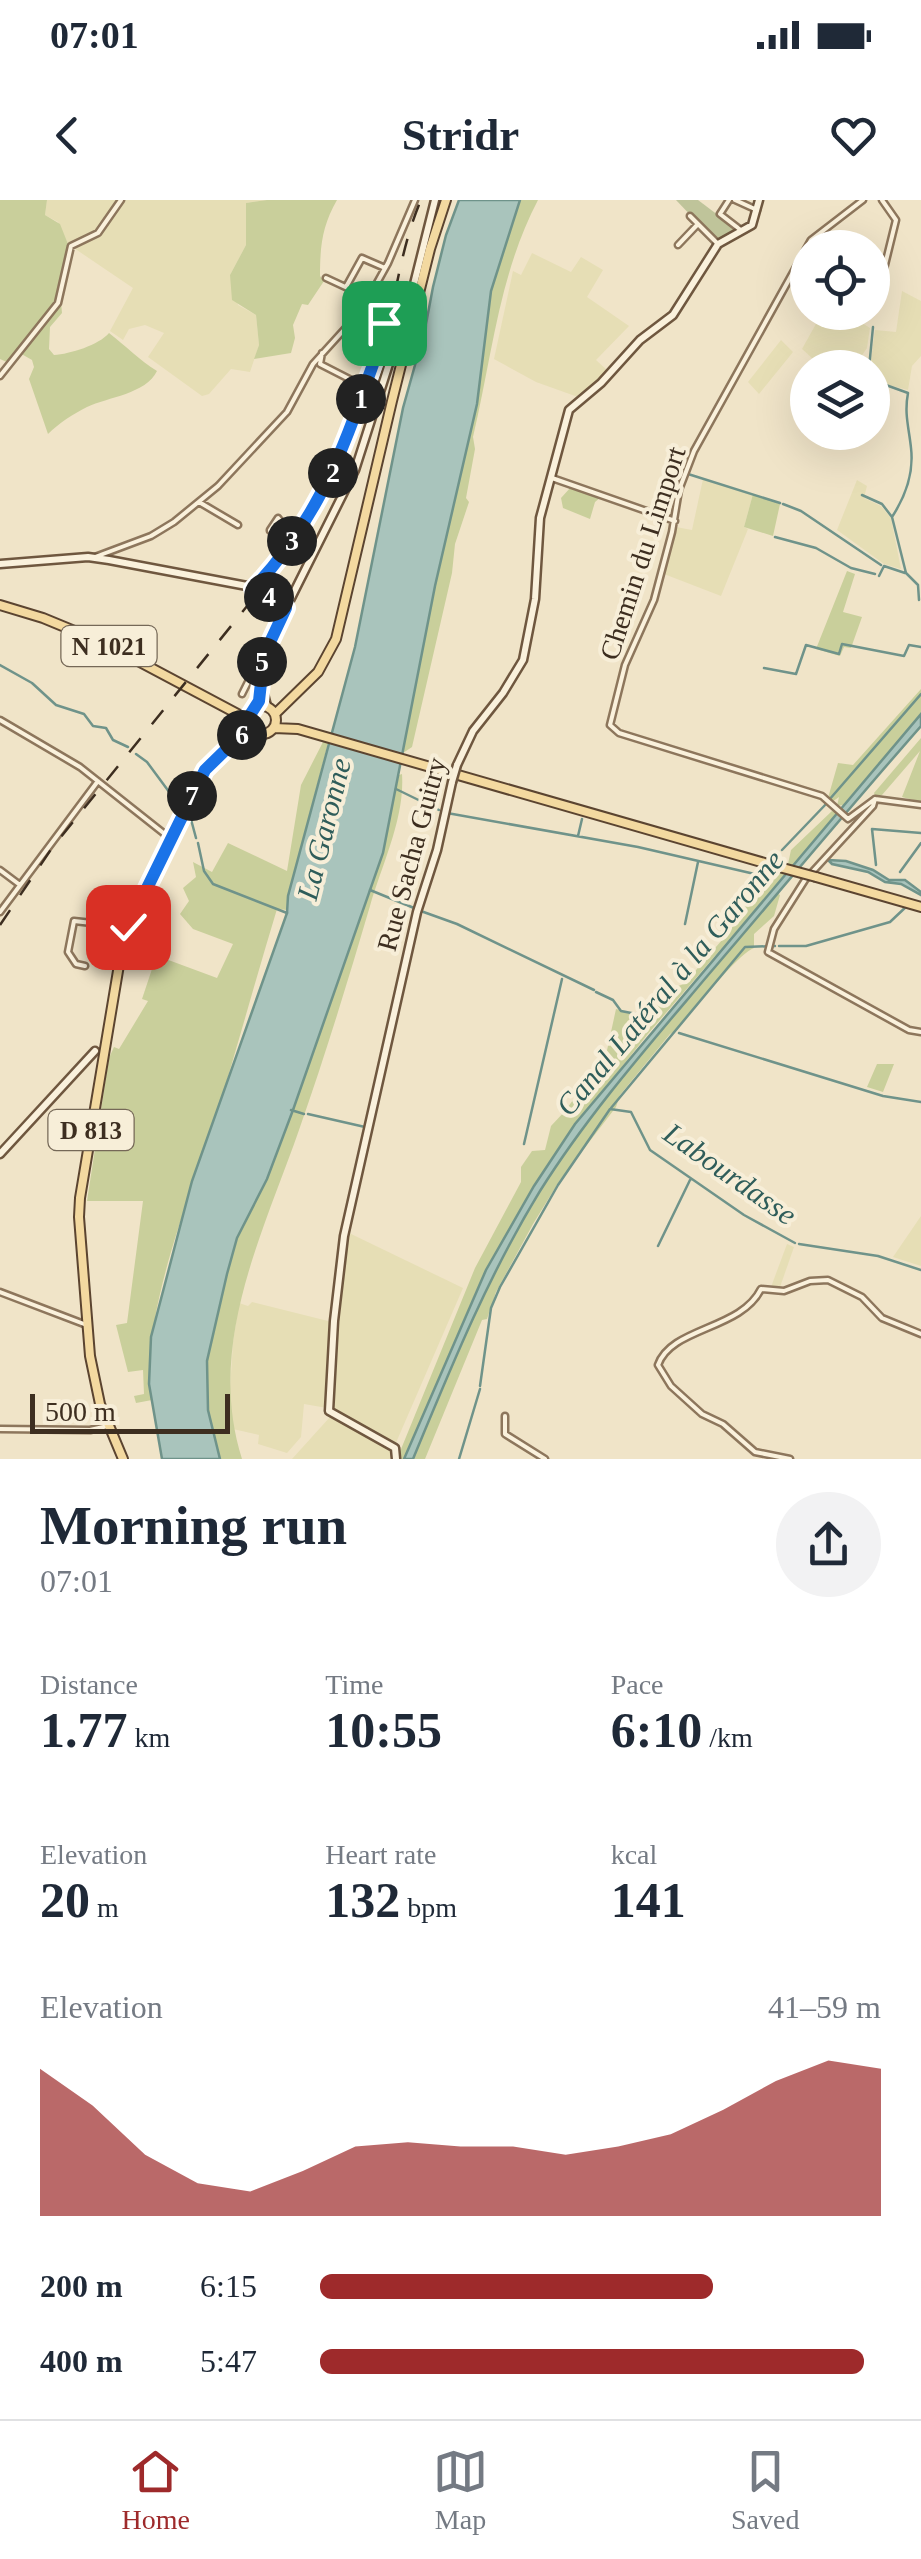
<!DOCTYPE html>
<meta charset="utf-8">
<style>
:root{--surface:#fff;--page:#f2f2f3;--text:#1f2937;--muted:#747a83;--line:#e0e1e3;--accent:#9e2a2b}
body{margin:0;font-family:"Times New Roman",serif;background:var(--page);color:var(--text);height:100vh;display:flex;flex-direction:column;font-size:38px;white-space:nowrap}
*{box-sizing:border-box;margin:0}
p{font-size:32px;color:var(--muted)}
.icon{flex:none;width:55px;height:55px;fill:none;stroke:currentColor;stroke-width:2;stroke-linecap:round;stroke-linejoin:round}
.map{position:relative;height:1259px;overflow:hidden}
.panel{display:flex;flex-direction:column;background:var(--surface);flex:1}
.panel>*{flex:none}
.controls{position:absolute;left:790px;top:30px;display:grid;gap:20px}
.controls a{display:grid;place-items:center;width:100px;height:100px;border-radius:50%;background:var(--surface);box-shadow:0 10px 40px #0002;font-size:50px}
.scale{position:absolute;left:30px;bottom:25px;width:200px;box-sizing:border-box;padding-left:10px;border:5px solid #3d2e20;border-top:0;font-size:28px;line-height:35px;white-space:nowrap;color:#3d2e20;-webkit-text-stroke:8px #f7eed8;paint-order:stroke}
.pin{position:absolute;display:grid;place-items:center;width:85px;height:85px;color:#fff;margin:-42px;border-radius:20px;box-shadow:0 5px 15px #0006}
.km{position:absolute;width:50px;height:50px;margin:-25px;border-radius:50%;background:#222;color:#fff;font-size:28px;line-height:50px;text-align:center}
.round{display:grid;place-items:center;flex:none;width:105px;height:105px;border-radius:52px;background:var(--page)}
.summary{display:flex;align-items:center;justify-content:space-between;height:170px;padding:0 40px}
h1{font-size:55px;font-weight:700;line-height:75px}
.figures{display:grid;grid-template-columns:repeat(3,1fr);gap:15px;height:170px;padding:10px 40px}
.figures div{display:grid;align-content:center}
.figures b{font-size:50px;font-weight:700}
.figures small{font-size:28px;font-weight:400}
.figures p{font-size:28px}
.chart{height:280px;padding:20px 40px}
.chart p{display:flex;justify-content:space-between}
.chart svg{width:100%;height:180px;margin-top:10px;fill:var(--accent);opacity:.7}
ul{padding:0 40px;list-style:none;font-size:32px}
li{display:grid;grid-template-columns:160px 120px 1fr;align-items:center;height:75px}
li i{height:25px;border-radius:12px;background:var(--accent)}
.status{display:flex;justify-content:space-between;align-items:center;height:70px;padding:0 50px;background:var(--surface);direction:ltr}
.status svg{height:28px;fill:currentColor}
header{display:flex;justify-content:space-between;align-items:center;height:130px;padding:0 40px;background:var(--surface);font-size:45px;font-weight:700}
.dock{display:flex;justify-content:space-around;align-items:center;height:140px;border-top:2px solid var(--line);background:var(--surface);font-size:28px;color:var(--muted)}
.dock a{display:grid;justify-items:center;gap:5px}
.dock .on{color:var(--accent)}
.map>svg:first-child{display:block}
.farmland{fill:#e6deb5}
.green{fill:#c9cf9b}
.cemetery{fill:#bfc49a}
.water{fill:#a9c4bc;stroke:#6f938a;stroke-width:2.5}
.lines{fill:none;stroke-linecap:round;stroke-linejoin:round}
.stream{stroke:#6f938a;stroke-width:2.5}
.street-casing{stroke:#8d765c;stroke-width:9}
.secondary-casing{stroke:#6f573f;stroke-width:11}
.primary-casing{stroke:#5b4430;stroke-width:12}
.street{stroke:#faf1dc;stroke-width:4}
.secondary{stroke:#faf1dc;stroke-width:6}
.primary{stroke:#f3d9a0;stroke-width:8}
.rail{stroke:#3d2e20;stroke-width:2.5;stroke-dasharray:18 18;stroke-linecap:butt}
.secondary-bridge-casing{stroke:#6f573f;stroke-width:11;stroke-linecap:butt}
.primary-bridge-casing{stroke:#5b4430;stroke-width:12;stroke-linecap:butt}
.secondary-bridge{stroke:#faf1dc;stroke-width:6}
.primary-bridge{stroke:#f3d9a0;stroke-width:8}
.route-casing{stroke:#fff;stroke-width:20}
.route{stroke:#1a73e8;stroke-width:12}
.labels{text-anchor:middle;stroke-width:8;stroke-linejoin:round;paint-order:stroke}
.shield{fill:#f7eed8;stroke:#756857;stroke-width:2.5}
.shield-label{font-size:25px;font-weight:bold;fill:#3d2e20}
.street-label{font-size:28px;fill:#3d2e20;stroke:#f7eed8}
.water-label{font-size:30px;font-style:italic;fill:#2f5d5a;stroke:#f7eed8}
</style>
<div class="status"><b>07:01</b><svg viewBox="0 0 49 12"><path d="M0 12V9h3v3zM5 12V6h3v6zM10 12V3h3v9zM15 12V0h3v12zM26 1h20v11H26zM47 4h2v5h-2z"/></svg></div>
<header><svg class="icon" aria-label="back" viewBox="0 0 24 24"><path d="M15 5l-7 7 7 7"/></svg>Stridr<svg class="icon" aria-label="heart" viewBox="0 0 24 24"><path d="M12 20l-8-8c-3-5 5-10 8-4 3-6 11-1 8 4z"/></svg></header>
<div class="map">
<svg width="921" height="1259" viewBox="0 0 921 1259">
<rect width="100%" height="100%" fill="#f0e4c8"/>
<path class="farmland" d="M 47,0 L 267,0 L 246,3 L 246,45 L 230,75 L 238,105 L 256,115 L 259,145 L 250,172 L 231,169 L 209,194 L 202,196 L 148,157 L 164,133 L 145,125 L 129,129 L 123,140 L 110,131 L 133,88 L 68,44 L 58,22 L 45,15 Z
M 532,53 L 571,72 L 581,57 L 603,70 L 587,97 L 629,126 L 596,160 L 608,171 L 578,197 L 536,182 L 494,159 L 513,71 L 521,75 Z
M 902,91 L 921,101 L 921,156 L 912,166 L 908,190 L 881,183 L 873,177 L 871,159 L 875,130 L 896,132 Z
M 822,113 L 846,113 L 870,128 L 867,148 L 854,167 L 822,167 L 802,149 Z
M 781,140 L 793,152 L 759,194 L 748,182 Z
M 703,279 L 753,294 L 744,327 L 748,329 L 721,396 L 664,374 L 676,327 L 692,330 Z
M 857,280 L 867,286 L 864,298 L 881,306 L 891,318 L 901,369 L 884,364 L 837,330 Z
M 921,1016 L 921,1066 L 893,1057 Z
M 347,1032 L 463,1088 L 395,1245 L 331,1209 L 337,1123 Z
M 787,1044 L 794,1047 L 779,1090 L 771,1087 Z
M 252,1102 L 332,1122 L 327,1208 L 304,1204 L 301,1237 L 287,1253 L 258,1244 L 259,1235 L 233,1229 L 229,1206 L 233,1142 L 239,1103 L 248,1106 Z
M 330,1217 L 392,1252 L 390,1259 L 292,1259 Z"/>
<path class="green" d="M 0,0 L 47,0 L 45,15 L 60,24 L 68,44 L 59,82 L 62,113 L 50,127 L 49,149 L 54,155 C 70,154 99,145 109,133 C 126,146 139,160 157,171 C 146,194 108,197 87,207 C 73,214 59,223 48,234 L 29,179 L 34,167 L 32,160 L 18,152 L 9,163 L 0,159 Z
M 267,0 L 337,0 C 322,26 320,47 320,76 L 324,81 L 308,105 L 302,104 L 293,125 L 295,138 L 291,153 L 254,159 L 259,145 L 256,115 L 232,100 L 230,75 L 246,45 L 246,3 Z
M 520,0 L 538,0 C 499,74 492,157 473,237 L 475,249 L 466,298 L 469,302 L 455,344 L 452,373 L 412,547 L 403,553 L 435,386 L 477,204 L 491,91 Z
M 571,287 L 601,297 L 595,302 L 590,319 L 563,308 L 561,298 Z
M 753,294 L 780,304 L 773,336 L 744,327 Z
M 847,371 L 855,374 L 843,412 L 862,417 L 851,448 L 844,447 L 840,456 L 816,449 Z
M 921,489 L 921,514 L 843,605 L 837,606 L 839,597 L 832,602 L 828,598 L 838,563 L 853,565 Z
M 921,538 L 921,602 L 902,597 L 920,551 L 882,595 L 875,596 L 874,593 Z
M 323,542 L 328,543 L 288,696 L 287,710 L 277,709 C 256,778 237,848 216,917 C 191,994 138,1121 152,1200 L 136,1203 L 134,1196 L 144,1194 L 143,1170 L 128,1172 L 116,1125 L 127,1123 L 143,1001 L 87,1001 L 109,858 L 114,847 L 119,849 L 148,801 L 142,799 L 154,763 L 163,758 L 217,778 L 233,744 L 193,729 L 180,714 L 189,701 L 183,688 L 196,677 L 193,662 L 212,672 L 228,643 L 287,671 L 301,585 Z
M 402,574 C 405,618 382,664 370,706 C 348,781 325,856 299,930 C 262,1036 206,1145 242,1259 L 220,1259 L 208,1210 L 207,1161 L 227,1074 L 237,1038 L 267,979 L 351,747 L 383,653 L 399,575 Z
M 832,611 L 838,613 L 647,835 L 561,944 L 521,1009 L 476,1091 L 404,1259 L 397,1259 L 475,1068 L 521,982 L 521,967 L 532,951 L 545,950 L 551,926 L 565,911 L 606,855 L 616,809 L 647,817 L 672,788 L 684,784 L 722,740 L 720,731 L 757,692 L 763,680 L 777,675 L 788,664 L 791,650 Z
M 777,693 L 780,695 L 774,716 L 754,734 L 754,748 C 738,753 691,814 676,831 L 670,834 L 620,895 L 616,907 L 560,980 L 533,1024 L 496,1092 L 487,1119 L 482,1120 L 425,1259 L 413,1259 C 451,1167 488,1076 540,991 C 607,883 696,790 777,693 Z
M 877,864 L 894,864 L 883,892 L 867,887 Z"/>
<path class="cemetery" d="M 676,0 L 698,0 L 735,28 L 716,42 Z"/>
<path class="water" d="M 459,0 L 520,0 L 491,91 L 477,204 L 435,386 L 383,653 L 293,910 L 267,979 L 237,1038 L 227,1074 L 207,1161 L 208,1210 L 220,1259 L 162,1259 L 149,1184 L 151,1137 L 192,981 L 287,713 L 288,696 L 355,447 L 403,208 L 417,158 L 425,145 L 426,124 L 433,87 L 446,35 Z
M 921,514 L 921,526 C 849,608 780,691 709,774 C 650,844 589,913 540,991 C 488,1076 451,1167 413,1259 L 404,1259 L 486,1070 L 534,986 L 575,924 Z
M 828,660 L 846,661 L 873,670 L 889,680 L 905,680 L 921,692 L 921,695 L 901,684 L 885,682 L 868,672 L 832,664 Z"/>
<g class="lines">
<path class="stream" d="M 869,168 L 873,127
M 872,180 L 908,193 C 904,214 909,228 911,248 C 914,273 905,297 892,317 L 906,373 L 918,385 L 919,400
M 688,274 L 780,303
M 862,295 L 882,304 L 892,317
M 783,304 L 801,311 L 881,365
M 775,337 L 816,348 L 851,368 L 875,374
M 879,376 L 884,366 L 905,373
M 0,465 L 32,483 L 56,505 L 84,514 L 93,526 L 106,528 L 113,540 L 128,547
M 764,468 L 796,474 L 806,445 L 839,454 L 842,444 L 904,456 L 909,445 L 921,447
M 136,554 L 147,562 L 181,608
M 396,589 L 439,610
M 829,600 L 921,494
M 189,612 L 196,638
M 447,613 L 638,647 L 759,675
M 578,636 L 582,619
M 198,643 L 204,671 L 213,684 L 287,713
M 782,650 L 827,603
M 876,665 L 872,629 L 921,633
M 900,672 L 921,643
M 370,690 L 414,708
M 418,710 L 457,724 L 594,790
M 685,724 L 698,662
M 779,746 L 806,746 L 890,722 L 908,705
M 596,792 L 613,800 L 621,811 L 652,817
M 679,833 L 883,896 L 921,902
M 611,908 L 745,747 L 775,746
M 291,910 L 304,914
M 308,914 L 365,927
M 524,944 L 562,779
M 799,1044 L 878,1056 L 921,1070
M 658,1046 L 690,980
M 480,1186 L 491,1108 L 500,1087 L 558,985 L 610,909 L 631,912 L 650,950 L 744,1015 L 795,1043
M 459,1259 L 480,1189"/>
<defs>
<path id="street" d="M 729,0 L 720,14 L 742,31
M 735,0 L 757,10
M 863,0 L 811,40 L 694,251 L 679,290 L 672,332 L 654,400 L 625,465 L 610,525 L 619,533 L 822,596 L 848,619 L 875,599 L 921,605
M 882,0 L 896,20 L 883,73
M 690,16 L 698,24
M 678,45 L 698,24 L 718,44
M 326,78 L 369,98
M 346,87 L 362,58 L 385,68
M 322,153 L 320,164 L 363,186
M 0,176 L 58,103 L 71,46 L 98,33 L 121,0
M 552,278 L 675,321
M 199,302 L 238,325
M 274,333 L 281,322 L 278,318 L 270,330 L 270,331 L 292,341
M 95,357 L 151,336 L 174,322 L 218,286 L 287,212 L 313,164 L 362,110 L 388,63 L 415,0
M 253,389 L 287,349 L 326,289 L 345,245 L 384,123 L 382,114 L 366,103
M 242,494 L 257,464 L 262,464
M 0,520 L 80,567 L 171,639
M 875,599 L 873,606 L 805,680 L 774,729 L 768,752 L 909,830 L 921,832
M 0,670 L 20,685
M 0,712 L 98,581
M 85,766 L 76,764 L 68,752 L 74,721 L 128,727
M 0,1092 L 84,1124
M 505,1216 L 505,1234 L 545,1259
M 0,1229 L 90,1230 L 108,1226
M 790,1259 L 755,1252 L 723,1224 L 702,1214 L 671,1186 L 658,1165 C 671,1127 741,1130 761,1089 L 784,1091 L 810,1081 L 828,1080 L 862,1097 L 882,1118 L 921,1134"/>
<path id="secondary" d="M 0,364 L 88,357 L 109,360 L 247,386 L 286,408
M 263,490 L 267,506
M 256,507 L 267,446 L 355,270 L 412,92 L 435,0
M 457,565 L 473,531 L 503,493 L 523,460 L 535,399 L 540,318 L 569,210 L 601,183 L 640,140 L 673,115 L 718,44 L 752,25 L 759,0
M 0,954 L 95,851
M 396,1259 L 395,1248 L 329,1211 L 334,1121 L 344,1036 L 417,712 L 437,650 L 452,582"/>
<path id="primary" d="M 0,405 L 43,418 L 106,444 L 249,520
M248 520a14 14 0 1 1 28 0a14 14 0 1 1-28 0Z
M 275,514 L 318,472 L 336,439 L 392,201 L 430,49 L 446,0
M 274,528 L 298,529 L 768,664
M 816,677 L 921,707
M 123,1259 L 100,1204 L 90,1156 L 79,1017 L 80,998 L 123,741 L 202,576 C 214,555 239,545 249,524"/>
</defs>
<use href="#street" class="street-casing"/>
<use href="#secondary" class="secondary-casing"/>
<use href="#primary" class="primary-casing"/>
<use href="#street" class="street"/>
<use href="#secondary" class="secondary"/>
<use href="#primary" class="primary"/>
<path class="rail" d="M 0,725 L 52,648 L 298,343 C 339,280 366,209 385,136 C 397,90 402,44 421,0"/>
<defs>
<path id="secondary-bridge" d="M 452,582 L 457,565"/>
<path id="primary-bridge" d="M 768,664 L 816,677"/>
</defs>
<use href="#secondary-bridge" class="secondary-bridge-casing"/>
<use href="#primary-bridge" class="primary-bridge-casing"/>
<use href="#secondary-bridge" class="secondary-bridge"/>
<use href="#primary-bridge" class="primary-bridge"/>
</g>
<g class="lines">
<defs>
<path id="route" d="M 128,727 L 205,570 L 248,528 L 250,515 L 259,501 L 264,455 L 286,408 L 253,389 C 308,331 339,264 364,189 C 372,167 381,146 384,123"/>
</defs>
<use href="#route" class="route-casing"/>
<use href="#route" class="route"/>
</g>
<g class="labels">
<g class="shield">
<rect x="61.5" y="426" width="95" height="40" rx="8"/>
<rect x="48.5" y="910" width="85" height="40" rx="8"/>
</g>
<g class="shield-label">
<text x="109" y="455">N 1021</text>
<text x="91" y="939">D 813</text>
</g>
<g class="street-label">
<text transform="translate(642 353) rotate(-72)" y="10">Chemin du Limport</text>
<text transform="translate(411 654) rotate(-75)" y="10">Rue Sacha Guitry</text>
</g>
<g class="water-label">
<text transform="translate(324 629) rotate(-76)" y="10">La Garonne</text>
<text transform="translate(670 783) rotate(-50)" y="10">Canal Latéral à la Garonne</text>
<text transform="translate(730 974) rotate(35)" y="10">Labourdasse</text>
</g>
</g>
</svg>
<div class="controls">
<a><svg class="icon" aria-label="locate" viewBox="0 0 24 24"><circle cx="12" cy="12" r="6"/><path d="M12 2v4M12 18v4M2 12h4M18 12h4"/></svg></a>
<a><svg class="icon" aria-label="layers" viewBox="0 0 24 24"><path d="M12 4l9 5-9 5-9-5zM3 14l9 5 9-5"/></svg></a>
</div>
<div class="scale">500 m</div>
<div class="pin" style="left:384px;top:123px;background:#1e9e55"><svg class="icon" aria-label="arrive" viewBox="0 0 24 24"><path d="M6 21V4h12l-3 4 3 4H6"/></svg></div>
<div class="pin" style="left:128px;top:727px;background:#d93025"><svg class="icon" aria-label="check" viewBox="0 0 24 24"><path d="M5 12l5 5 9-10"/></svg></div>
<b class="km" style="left:361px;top:199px">1</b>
<b class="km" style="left:333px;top:273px">2</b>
<b class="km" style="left:292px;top:341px">3</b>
<b class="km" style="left:269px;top:397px">4</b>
<b class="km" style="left:262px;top:462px">5</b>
<b class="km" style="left:242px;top:535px">6</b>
<b class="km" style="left:192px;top:596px">7</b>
</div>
<section class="panel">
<div class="summary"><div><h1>Morning run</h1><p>07:01</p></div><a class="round"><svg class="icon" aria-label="share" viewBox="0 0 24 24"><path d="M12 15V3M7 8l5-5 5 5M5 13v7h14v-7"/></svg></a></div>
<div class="figures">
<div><p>Distance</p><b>1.77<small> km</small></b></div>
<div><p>Time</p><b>10:55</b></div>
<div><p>Pace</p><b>6:10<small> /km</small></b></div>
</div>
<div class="figures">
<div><p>Elevation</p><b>20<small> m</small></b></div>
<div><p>Heart rate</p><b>132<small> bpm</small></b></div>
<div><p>kcal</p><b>141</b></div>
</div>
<div class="chart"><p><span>Elevation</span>41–59 m</p>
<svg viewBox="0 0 160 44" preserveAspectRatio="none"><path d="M0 44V8L10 17L20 29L30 36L40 38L50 33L60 27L70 26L80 27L90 27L100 29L110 27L120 24L130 18L140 11L150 6L160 8V44z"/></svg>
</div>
<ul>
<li><b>200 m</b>6:15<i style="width:70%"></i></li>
<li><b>400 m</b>5:47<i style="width:97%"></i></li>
</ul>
</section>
<nav class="dock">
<a class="on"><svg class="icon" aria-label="home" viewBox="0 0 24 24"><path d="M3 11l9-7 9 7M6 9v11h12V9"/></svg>Home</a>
<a><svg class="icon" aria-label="map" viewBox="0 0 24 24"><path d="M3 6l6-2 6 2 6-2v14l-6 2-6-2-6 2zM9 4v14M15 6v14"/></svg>Map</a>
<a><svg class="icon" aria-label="saved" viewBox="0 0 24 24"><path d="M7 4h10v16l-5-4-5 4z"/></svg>Saved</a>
</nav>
